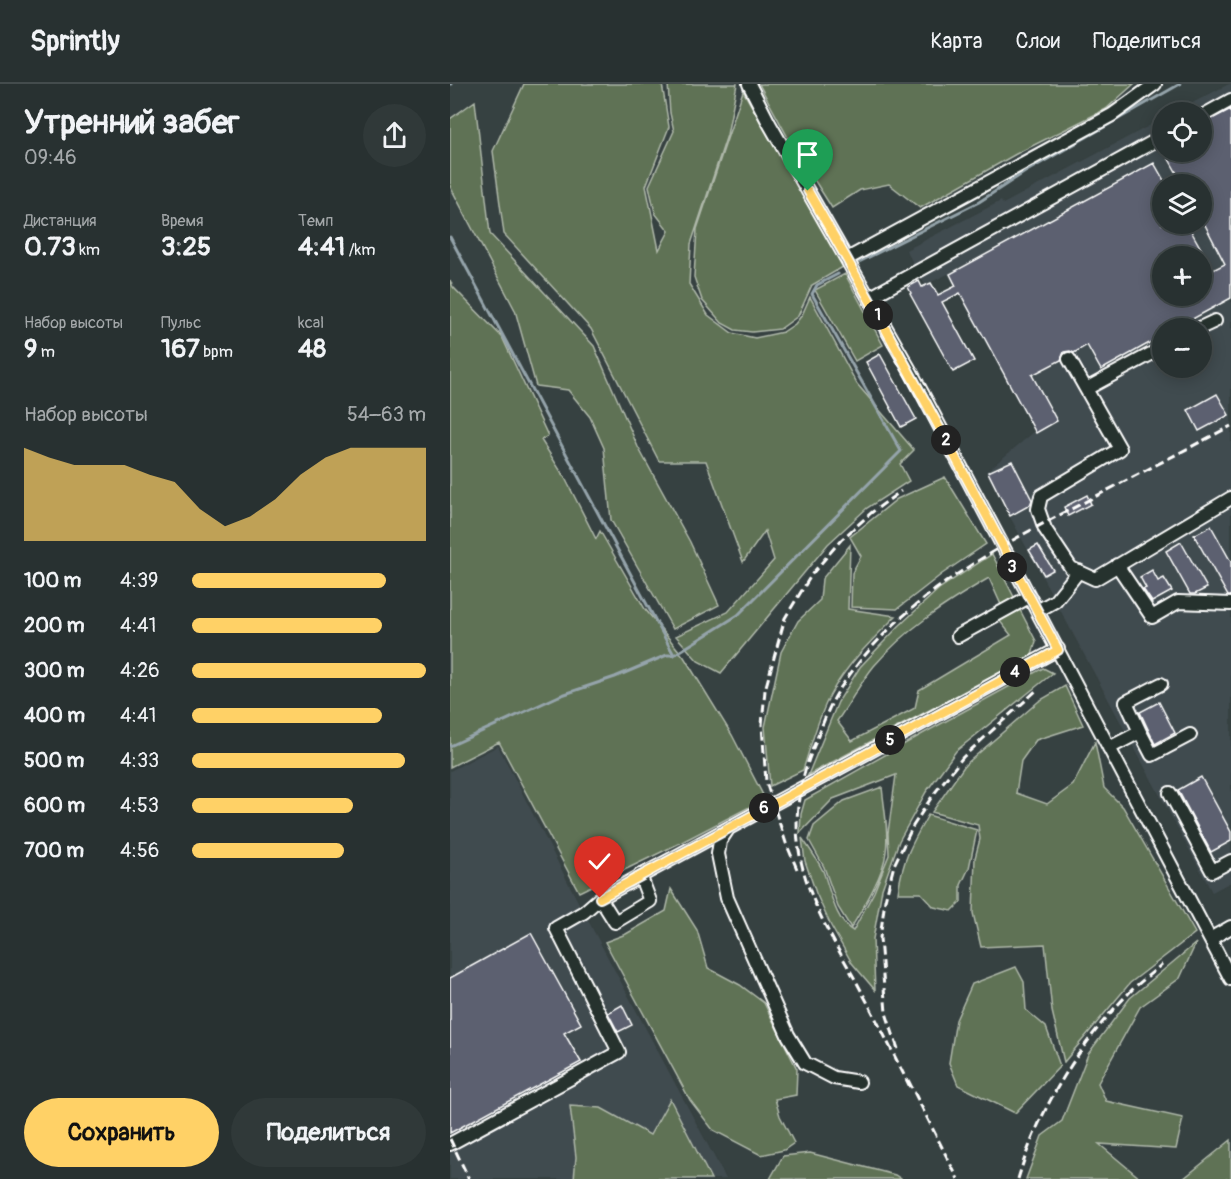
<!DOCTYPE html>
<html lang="ru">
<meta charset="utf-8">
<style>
:root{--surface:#283131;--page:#303939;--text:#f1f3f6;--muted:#a5a9ab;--line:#444c4d;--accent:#ffd166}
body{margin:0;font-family:Pangolin,sans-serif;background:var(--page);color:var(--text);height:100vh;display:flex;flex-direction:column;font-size:22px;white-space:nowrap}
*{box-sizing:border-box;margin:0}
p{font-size:20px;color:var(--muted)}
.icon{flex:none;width:33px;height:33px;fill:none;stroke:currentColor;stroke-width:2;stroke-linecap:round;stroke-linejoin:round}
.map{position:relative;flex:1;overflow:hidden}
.sheet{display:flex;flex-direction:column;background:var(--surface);width:450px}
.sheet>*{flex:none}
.controls{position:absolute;left:702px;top:18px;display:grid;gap:12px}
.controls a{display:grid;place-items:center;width:60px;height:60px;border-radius:50%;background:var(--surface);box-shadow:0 3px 15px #0003,0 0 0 2px var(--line);font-size:30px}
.pin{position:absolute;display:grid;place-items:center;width:51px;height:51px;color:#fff;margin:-62px -26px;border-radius:50% 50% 50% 0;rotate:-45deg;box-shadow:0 0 6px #0007}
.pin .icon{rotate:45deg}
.km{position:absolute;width:30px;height:30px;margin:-15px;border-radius:50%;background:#222;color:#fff;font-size:16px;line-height:30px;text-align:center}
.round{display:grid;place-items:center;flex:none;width:63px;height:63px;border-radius:32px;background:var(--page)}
.head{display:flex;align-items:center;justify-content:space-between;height:102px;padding:0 24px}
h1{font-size:33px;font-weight:700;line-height:45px}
.stats{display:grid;grid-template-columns:repeat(3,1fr);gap:9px;height:102px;padding:6px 24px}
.stats div{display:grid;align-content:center}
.stats b{font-size:26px;font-weight:700}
.stats small{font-size:16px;font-weight:400}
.stats p{font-size:16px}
.chart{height:168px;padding:12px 24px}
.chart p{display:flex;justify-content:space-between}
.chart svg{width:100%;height:108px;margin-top:6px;fill:var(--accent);opacity:.7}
.primary-button{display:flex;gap:12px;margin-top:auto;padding:12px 24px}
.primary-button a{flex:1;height:69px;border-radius:36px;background:var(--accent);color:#111;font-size:24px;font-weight:700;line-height:69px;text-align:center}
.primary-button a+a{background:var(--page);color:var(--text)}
ul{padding:0 24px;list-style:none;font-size:20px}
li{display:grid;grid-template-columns:96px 72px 1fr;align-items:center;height:45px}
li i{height:15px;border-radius:8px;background:var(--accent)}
header{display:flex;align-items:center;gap:36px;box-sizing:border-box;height:84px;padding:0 30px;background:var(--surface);border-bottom:2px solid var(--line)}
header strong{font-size:28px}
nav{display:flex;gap:33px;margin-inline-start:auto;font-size:21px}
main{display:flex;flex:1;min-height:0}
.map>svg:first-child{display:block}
.built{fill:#414b4f;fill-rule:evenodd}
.green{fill:#5f7255;stroke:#afb8aa;stroke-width:1.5}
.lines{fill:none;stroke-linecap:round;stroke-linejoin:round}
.stream{stroke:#95a4ab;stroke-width:3}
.building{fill:#5c616f;stroke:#fff;stroke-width:1.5;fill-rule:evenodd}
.minor-casing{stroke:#fff;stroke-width:16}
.minor{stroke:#26332d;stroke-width:12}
.rail{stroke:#fff;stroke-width:3;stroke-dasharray:9 4.5;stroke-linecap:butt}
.route-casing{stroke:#fff;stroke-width:12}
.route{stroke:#ffd166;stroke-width:8}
</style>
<header>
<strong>Sprintly</strong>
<nav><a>Карта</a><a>Слои</a><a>Поделиться</a></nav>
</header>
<main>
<section class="sheet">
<div class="head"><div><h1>Утренний забег</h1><p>09:46</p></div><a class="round"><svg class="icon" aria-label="share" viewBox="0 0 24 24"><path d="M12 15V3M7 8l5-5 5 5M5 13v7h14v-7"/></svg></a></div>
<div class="stats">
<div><p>Дистанция</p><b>0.73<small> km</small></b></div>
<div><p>Время</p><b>3:25</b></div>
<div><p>Темп</p><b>4:41<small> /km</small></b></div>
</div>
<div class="stats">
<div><p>Набор высоты</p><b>9<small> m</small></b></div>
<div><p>Пульс</p><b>167<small> bpm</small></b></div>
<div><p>kcal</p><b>48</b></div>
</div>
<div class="chart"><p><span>Набор высоты</span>54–63 m</p>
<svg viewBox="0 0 160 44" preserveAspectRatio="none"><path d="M0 44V6L10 10L20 13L30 13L40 13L50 17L60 20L70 31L80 38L90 34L100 27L110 17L120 10L130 6L140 6L150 6L160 6V44z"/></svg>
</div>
<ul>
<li><b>100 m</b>4:39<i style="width:83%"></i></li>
<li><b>200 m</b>4:41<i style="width:81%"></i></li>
<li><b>300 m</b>4:26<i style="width:100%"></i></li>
<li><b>400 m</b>4:41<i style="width:81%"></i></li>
<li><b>500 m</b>4:33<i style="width:91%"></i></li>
<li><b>600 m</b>4:53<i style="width:69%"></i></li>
<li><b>700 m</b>4:56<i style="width:65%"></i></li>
</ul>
<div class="primary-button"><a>Сохранить</a><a>Поделиться</a></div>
</section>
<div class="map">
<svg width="781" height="1095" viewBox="0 0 781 1095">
<rect width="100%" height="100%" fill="#364141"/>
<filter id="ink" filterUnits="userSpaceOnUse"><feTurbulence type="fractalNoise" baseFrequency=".0167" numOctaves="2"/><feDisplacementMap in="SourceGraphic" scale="12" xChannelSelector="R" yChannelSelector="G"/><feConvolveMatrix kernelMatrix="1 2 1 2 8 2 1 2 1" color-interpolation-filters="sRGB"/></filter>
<g filter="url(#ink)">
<path class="built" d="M 779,0 L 781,0 L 781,798 L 762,808 L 536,388 L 584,348 L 498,190 L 475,201 L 456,166 L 551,117 L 553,120 L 712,35 L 712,68 L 752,68 L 752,28 L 725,28 ZM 712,100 L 752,100 L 752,140 L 712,140 ZM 712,172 L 752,172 L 752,212 L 712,212 ZM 712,244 L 752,244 L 752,284 L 712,284 Z
M 48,662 L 125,812 L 276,1095 L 0,1095 L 0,687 Z"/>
<path class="green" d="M 74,0 L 212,0 L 219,43 L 196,102 L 209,166 L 219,147 L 205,129 L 199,102 L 224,47 L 220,29 L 218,0 L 287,0 L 277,51 L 241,160 L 239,200 L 258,231 L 282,249 L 305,254 L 333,248 L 345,240 L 352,231 L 360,213 L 407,300 L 464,366 L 450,380 L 459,397 L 417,424 L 378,460 L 271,589 L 248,577 L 226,552 L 278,528 L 324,476 L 315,447 L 293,478 L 256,377 L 209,377 L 141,245 L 54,150 L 43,67 Z
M 309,0 L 684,0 L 656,25 L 566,70 L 470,124 L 439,100 L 410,106 L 382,124 L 341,59 Z
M 293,7 L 393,183 L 362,201 L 348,232 L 330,245 L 302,248 L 285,246 L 272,239 L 252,216 L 244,193 L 247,145 Z
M 25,17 L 40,150 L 144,262 L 188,363 L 240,458 L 269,521 L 223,545 L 161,436 L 154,364 L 140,333 L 118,306 L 86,302 L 65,226 L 0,102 L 0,35 Z
M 395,190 L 433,261 L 405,277 L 365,206 Z
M 0,196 L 3,203 L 52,253 L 98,352 L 91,356 L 115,394 L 146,455 L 150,447 L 195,525 L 234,573 L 282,651 L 315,715 L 230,759 L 129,808 L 49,658 L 0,683 Z
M 495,393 L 536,460 L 492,490 L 447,525 L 401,523 L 402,489 L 411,472 L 400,453 L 447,415 Z
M 400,461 L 398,525 L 446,532 C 422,556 396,581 380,611 C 368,634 361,661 353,686 L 320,702 L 315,643 L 331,568 L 348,537 L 370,516 L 372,495 Z
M 542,470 L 566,517 L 552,523 L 539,494 C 496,519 456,545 424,582 C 410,599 400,619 387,637 L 402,657 L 465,624 L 469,606 L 561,551 L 549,536 L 569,524 L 586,557 L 582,571 L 358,691 L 388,618 L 410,583 L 449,542 L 490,504 Z
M 593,584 L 603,589 L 506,667 L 476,708 L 449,757 L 432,805 L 423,855 L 425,906 L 402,879 L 381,842 L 366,809 L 355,777 L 352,754 C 360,765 367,775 373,787 C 380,805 385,837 403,847 L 424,808 L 439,771 L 438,749 L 446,691 L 383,715 L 350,749 L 351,730 L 355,716 L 474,649 Z
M 615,602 L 633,641 L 586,656 L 571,677 L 566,709 L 597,720 L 623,701 L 645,658 L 654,704 L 673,723 L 745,849 L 680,899 L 614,978 L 602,927 L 595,860 L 531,863 L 523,829 L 525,774 L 530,755 L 528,741 L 482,728 L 515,681 L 589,617 Z
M 432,703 C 434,724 439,747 436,768 C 434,790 413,824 401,844 L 388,823 L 374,783 L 359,756 L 364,742 L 394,717 Z
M 478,731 L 527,746 L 519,784 L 511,801 L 511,818 L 502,827 L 484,823 L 471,809 L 448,809 C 452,777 462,759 478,731 Z
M 221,805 L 247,846 L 258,884 L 290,901 L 314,919 L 347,985 L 346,1011 L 325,1015 L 330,1032 L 344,1059 L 334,1066 L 311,1071 L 263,1046 L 240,1016 L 155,858 L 176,850 L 216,827 Z
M 746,859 L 730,894 L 690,923 L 648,999 L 656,1017 L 733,1034 L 726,1065 L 649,1060 L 691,1095 L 576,1095 L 592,1052 L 612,1037 L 638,970 L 680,914 Z
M 566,883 L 574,898 L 576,926 L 596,943 L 610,982 L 565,1029 L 508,1001 L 499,979 L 506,936 L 522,900 Z
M 220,1015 L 261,1095 L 124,1095 L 126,1073 L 120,1022 L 151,1024 L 200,1051 Z
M 781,1056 L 781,1095 L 733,1095 Z
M 360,1069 L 445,1091 L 451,1095 L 320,1095 L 333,1072 Z"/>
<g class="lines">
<path class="stream" d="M 0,0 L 1,0
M 0,153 L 224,571
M 409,178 L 529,118 L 575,88 L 730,0
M 0,662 L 109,612 L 165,593 L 217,571 L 224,571 L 288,531 L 451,367 L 362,210 L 367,201 L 388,190"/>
</g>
<path class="building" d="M 781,25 L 781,214 L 726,244 L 712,244 L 712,252 L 651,286 L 637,261 L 624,269 L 620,267 L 614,268 L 611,276 L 582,291 L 607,337 L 586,349 L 510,209 L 492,218 L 524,277 L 503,288 L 460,210 L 461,209 L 458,203 L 469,197 L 472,203 L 481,199 L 488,211 L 506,202 L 500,190 L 704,79 L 716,100 L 712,100 L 712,140 L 737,140 L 763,186 L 775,180 L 752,135 L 752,100 L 733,100 L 715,68 L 752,68 L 752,40 ZM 712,172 L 752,172 L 752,212 L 712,212 Z
M 430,270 L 466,335 L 451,343 L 416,278 Z
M 767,310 L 779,331 L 749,347 L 738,326 Z
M 562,377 L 582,416 L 580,421 L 560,432 L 538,388 Z
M 637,411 L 641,420 L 618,432 L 614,423 Z
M 761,442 L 781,478 L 781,512 L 778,512 L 744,451 Z
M 731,458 L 757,504 L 745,510 L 740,510 L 716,467 Z
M 588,461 L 603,486 L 594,491 L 579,466 Z
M 702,486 L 708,497 L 714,494 L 722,507 L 702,518 L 693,505 L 696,504 L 690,493 Z
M 709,618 L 725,649 L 705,660 L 690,628 Z
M 751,693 L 781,748 L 781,757 L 761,768 L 728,706 Z
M 81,849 L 131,940 L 114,949 L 131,978 L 0,1049 L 0,894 Z
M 172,921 L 182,941 L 168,948 L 158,929 Z"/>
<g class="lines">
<defs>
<path id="minor" d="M 299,0 L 319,39 L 461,288 L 781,895
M 752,32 L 781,16
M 397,175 L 662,31 L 705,0
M 419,214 L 712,53
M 750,244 L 765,237
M 619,275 L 670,365 L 591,412 L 588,425 L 595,445 L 621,484 L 645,495 L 781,414
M 636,305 L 712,264
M 667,481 L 702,533 L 728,518 L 781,520
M 587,527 L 605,517 L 629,487
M 508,552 L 579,513
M 690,648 L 702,671 L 740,651
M 659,664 L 690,648 L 676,618 L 711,600
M 720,709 L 762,787 L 781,777
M 278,745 L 270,757 L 268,770 L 277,814 L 338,951 L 355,979 L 384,994 L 409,998
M 150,814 L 165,838 L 200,817 L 190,791
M 760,855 L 781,843
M 0,1060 L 169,968 L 106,844 L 134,828 L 150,814 L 608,565"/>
</defs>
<use href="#minor" class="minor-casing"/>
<use href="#minor" class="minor"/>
<path class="rail" d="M 347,785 L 336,759 L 316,698 L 312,641 L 315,606 L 335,534 L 362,490 L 391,456 L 421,429 L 451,407
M 448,965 L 436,929 L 430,854 L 435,816 L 444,781 L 463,742 L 483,711 L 513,673 L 587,606
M 458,996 L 508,1095
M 460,1003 C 442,967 425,932 406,897 C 384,858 361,821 351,777 C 342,735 349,696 366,657 C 373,639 380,619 391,603 C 450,515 539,467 631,420 C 681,394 731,368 781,342
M 0,1055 L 19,1095
M 568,1095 C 588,1027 628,961 678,910 C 688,899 701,890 712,880"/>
</g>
</g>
<g class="lines" filter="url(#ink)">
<defs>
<path id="route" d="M 150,814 L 608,566 C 526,412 445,258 358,107"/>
</defs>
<use href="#route" class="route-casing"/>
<use href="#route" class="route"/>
</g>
</svg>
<div class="controls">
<a><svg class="icon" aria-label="locate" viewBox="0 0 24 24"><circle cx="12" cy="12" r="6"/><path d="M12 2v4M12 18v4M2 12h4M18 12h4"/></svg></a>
<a><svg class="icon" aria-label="layers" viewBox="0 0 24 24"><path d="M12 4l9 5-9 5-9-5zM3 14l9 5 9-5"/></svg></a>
<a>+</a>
<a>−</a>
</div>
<div class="pin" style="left:358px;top:107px;background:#1e9e55"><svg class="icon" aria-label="arrive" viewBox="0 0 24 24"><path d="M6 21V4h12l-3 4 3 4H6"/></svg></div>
<div class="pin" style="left:150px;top:814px;background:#d93025"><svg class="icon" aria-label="check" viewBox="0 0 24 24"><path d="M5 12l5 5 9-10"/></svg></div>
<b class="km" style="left:428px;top:231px">1</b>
<b class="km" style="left:496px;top:356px">2</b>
<b class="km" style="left:562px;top:483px">3</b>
<b class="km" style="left:565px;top:588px">4</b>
<b class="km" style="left:440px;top:656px">5</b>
<b class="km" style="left:314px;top:724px">6</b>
</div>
</main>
